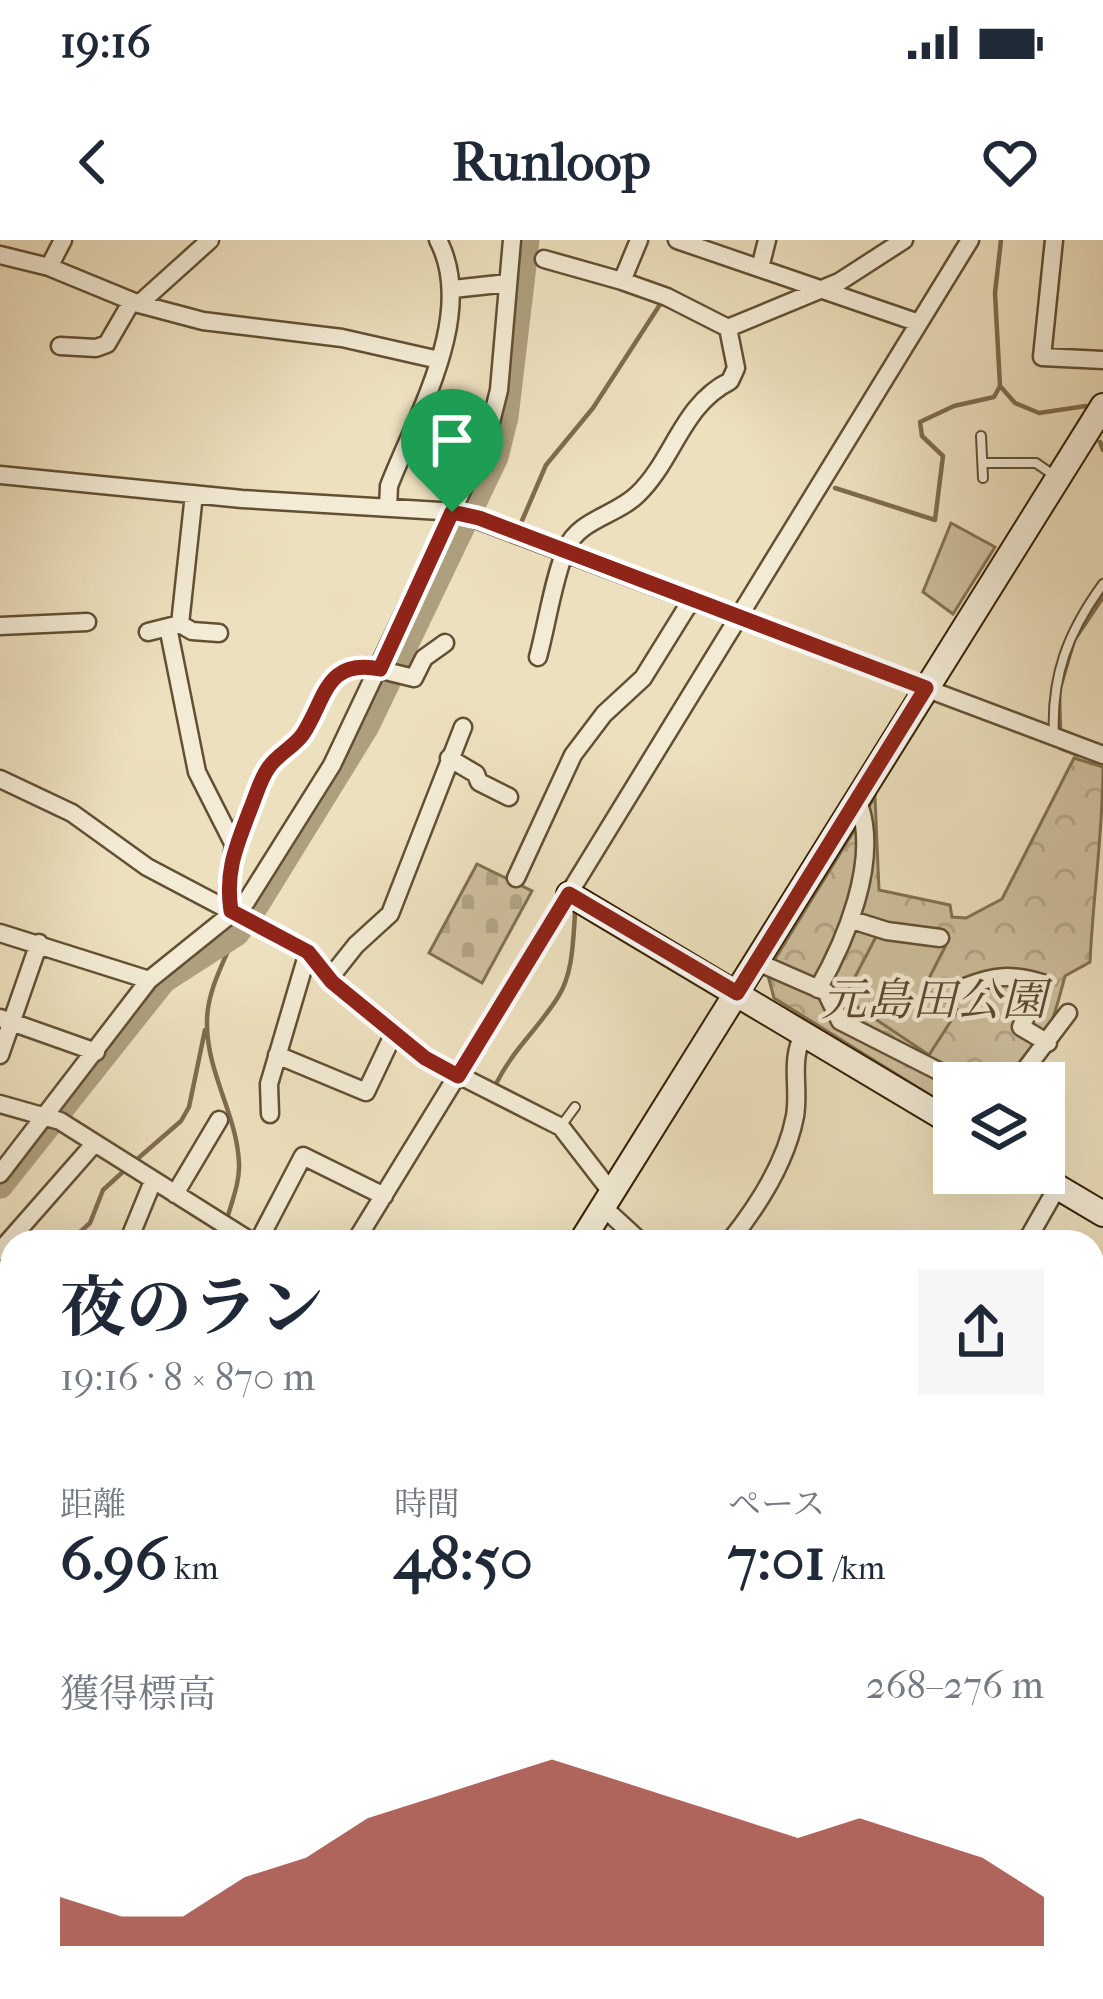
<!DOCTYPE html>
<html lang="ja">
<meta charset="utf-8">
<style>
:root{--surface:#fff;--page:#f6f6f7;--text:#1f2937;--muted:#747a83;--accent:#8f2418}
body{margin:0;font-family:"IM FELL French Canon","Noto Serif JP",serif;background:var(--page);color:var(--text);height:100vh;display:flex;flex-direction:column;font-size:45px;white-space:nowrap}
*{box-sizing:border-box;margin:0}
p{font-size:39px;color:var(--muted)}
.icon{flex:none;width:66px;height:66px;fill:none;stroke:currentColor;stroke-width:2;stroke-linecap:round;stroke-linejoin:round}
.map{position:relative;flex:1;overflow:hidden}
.panel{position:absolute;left:0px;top:990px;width:1104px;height:771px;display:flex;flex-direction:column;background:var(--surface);border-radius:36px 36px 0 0;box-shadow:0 12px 48px #0002}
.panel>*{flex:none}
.tools{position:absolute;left:933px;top:822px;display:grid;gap:24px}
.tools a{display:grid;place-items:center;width:132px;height:132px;border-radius:0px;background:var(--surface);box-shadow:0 12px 48px #0002;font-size:60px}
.pin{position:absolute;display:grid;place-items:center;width:102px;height:102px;color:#fff;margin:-123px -51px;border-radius:50% 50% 50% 0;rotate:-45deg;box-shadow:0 0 12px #0007}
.pin .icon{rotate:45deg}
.round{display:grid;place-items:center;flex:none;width:126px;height:126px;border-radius:0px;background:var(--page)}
.head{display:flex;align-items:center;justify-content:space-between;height:204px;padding:0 60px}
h1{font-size:66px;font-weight:700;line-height:90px}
.figures{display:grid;grid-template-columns:repeat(3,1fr);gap:18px;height:204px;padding:12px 60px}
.figures div{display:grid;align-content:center}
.figures b{font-size:60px;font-weight:700}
.figures small{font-size:33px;font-weight:400}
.figures p{font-size:33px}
.chart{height:336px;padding:24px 60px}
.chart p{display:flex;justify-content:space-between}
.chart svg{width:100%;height:216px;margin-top:12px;fill:var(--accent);opacity:.7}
.status{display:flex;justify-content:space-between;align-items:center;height:84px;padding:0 60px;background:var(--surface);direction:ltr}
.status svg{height:33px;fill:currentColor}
header{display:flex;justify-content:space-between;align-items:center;height:156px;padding:0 60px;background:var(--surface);font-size:54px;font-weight:700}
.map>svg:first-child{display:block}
.forest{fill:url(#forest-crowns);stroke:#827050;stroke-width:3}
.cemetery{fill:url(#cemetery-stones);stroke:#827050;stroke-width:3}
.pitch{fill:#cebf9e;stroke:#827050;stroke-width:3}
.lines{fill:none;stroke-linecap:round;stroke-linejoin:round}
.stream{stroke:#7e6c4d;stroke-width:4.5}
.river{stroke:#ae9f7e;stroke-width:27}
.lane-casing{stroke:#635032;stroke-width:12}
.street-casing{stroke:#635032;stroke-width:21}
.secondary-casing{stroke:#352003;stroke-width:28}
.lane{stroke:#f3ebd5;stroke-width:8}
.street{stroke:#f3ebd5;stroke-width:16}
.secondary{stroke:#f3ebd5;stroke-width:24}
.route-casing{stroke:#fff;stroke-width:24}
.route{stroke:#8f2418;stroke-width:15}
.labels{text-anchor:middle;stroke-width:9;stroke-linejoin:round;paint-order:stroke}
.park-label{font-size:45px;font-style:italic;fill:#5b482a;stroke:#f3ebd5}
</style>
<div class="status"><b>19:16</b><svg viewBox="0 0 49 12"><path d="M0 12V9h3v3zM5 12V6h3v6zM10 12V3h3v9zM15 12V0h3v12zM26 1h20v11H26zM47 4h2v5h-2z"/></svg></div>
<header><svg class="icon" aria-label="back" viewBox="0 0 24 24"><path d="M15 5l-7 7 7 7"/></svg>Runloop<svg class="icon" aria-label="heart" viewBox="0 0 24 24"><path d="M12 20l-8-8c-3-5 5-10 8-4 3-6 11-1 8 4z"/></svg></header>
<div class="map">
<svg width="1103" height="1759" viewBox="0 0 1103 1759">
<defs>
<pattern id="forest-crowns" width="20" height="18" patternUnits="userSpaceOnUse" patternTransform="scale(3)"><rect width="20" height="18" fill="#cebf9e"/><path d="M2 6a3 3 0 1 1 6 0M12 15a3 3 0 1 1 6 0" fill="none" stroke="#b2a486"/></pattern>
<pattern id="cemetery-stones" width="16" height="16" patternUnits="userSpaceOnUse" patternTransform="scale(3)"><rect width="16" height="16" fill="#cebf9e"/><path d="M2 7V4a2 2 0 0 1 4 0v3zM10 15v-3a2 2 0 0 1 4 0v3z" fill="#b2a486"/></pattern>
</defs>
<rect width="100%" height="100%" fill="#ede0be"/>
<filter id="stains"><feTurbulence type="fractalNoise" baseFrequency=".00167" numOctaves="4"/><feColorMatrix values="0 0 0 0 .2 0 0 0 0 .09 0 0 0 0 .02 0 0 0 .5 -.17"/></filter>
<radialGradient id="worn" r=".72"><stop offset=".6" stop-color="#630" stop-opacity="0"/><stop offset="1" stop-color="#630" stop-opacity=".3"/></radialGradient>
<path class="forest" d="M 1074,518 L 1103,527 C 1103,593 1093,656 1090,722 L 1065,736 C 1054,777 1045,822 1003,842 C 992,847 967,843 954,843 L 954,870 L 774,758 L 767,732 L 875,557 L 879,650 L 950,665 L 952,677 L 966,678 L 1002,659 Z"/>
<path class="cemetery" d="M 477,624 L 532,651 L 482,743 L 429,713 Z"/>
<path class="pitch" d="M 951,283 L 995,307 L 953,374 L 923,352 Z
M 878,693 L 945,707 L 924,748 L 958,770 L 929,815 L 844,758 Z"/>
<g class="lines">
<path class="stream" d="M 1001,0 L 995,53 L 1000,146 L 1015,163 L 1039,173 L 1086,166
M 1100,202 L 1103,210
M 835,248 L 935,280 L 943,216 L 922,196 L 920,182 L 954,166 L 994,157 L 1000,146
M 521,283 L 546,225 L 593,168 L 661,63
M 1061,444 L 1074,400 L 1103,357
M 1059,455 L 1060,492
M 1060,503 L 1060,508 L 1078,515
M 497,842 C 515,807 538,789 558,757 C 573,734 573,701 575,674
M 135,921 L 181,881 L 189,867 L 205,790
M 227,979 C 232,961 240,942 239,923 C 237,875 207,833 207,784 C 206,753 224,721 236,693
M 69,1002 L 90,983 L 103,950 L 126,929
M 0,1064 L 12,1052
M 7,1655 L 12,1644
M 893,1754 L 895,1749
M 39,1759 L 41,1749"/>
<path class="river" d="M 0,945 L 163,740 L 236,693 L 252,671 L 366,486 L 495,217 L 505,177 L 526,0
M 1092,1295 L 1103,1285
M 667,1759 L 669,1749"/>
<defs>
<path id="lane" d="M 981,196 L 983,238
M 984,223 L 1036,223 L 1052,234
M 1054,496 C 1051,436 1068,392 1103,344
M 561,886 L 575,867"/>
<path id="street" d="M 677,0 L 919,83
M 1054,0 L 1042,117 L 1103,120
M 0,15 L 49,27 L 139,64 L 203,81 L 342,98 L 439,120
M 544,19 L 622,41
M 49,27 L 63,0
M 760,28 L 767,0
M 453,49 L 508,43
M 139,64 L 210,0
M 728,88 L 839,42 L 904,0
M 60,106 L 96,108 L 107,104 L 132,61
M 0,235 L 242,259 L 457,272 L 1103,515
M 388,268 L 389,246 C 417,174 477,74 438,0
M 180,384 L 192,391 L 219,393
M 0,386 L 87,382
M 168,387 L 197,532 L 234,605
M 148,392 L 180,384 L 194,254
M 538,417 C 547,384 553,340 566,309 C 579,279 616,276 638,254 C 674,219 682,165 730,141 L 736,128 L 728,88 L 667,57 L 622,41 L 639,0
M 449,518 L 476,534 L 479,542 L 509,557
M 0,539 L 72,573 L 147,627 L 308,712 L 332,742 L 425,818 L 561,887 L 612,953
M 516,638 L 573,515 L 604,474 L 643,438 L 692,359
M 231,671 L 228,648 L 234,605 L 257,550 L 269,526 L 301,498 L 329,443 L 343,431 L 365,426 L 414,438 L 424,418 L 445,403
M 852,680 L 887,691 L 940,698
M 0,693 L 149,740
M 762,724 L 826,752 L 840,781 L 962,843
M 329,739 L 356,705 L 390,674 L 463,487
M 965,747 C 994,735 1012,734 1042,743 L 1021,787 L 1048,803
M 818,749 C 846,700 878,623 860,567
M 0,778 L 96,812
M 0,815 L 39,703
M 277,815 L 366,852 L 394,793
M 1015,843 L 1068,773
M 0,864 L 60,881 L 252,1002
M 270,874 L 269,844 L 308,712
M 0,934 L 149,740 L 246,662 L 332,525 L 487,198 L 499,150 L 512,0
M 175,954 L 219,880
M 603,967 L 641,1002
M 128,1002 L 153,941
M 258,1002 L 303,916 L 384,956
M 355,1002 L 970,0
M 729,1002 C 758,966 786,923 795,876 C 800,847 789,821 804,793
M 1026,1002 L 1058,946
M 0,1011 L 94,904
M 1092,1202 L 1103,1206
M 1092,1238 L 1103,1226
M 0,1309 L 12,1286
M 1092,1339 L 1103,1328
M 0,1426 L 12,1431
M 1092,1499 L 1103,1514
M 0,1686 L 12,1658
M 294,1749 L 297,1759
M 1006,1749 L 1009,1759
M 419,1759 L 426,1749
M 617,1759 L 621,1749
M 695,1759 L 700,1749"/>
<path id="secondary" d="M 569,654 L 954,884
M 1034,933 L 1103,974
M 581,1002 L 1103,166
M 0,1124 L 12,1133
M 1092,1686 L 1103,1665
M 848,1749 L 862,1759
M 91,1759 L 93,1749
M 180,1759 L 185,1749
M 1054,1759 L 1059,1749"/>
</defs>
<use href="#lane" class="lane-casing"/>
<use href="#street" class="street-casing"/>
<use href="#secondary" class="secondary-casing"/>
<use href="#lane" class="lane"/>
<use href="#street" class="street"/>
<use href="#secondary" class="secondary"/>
</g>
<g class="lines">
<defs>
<path id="route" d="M 452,272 L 479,278 L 926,448 L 737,753 L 569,654 L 458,836 L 425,818 L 332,742 L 308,712 L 231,671 C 225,631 236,607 250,570 C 256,556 260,539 269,527 C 278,514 294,507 303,494 C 326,459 325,418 380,429 Z"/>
</defs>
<use href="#route" class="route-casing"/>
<use href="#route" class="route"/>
</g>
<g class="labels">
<g class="park-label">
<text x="934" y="775">元島田公園</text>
</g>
</g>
<rect width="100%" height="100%" filter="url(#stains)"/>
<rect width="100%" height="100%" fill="url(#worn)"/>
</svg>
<div class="tools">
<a><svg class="icon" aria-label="layers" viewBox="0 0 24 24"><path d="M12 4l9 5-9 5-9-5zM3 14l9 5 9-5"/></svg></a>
</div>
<div class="pin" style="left:452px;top:272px;background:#1e9e55"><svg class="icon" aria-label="arrive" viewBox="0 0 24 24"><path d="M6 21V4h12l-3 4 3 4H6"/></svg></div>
<section class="panel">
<div class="head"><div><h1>夜のラン</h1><p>19:16 · 8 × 870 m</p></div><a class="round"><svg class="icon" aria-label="share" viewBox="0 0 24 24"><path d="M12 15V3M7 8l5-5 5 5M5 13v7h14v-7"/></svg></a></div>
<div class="figures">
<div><p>距離</p><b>6.96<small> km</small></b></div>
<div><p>時間</p><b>48:50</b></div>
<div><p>ペース</p><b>7:01<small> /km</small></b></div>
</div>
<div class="chart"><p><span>獲得標高</span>268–276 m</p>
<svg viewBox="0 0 160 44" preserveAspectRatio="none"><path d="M0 44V34L10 38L20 38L30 30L40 26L50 18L60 14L70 10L80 6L90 10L100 14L110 18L120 22L130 18L140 22L150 26L160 34V44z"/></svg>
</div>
</section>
</div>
